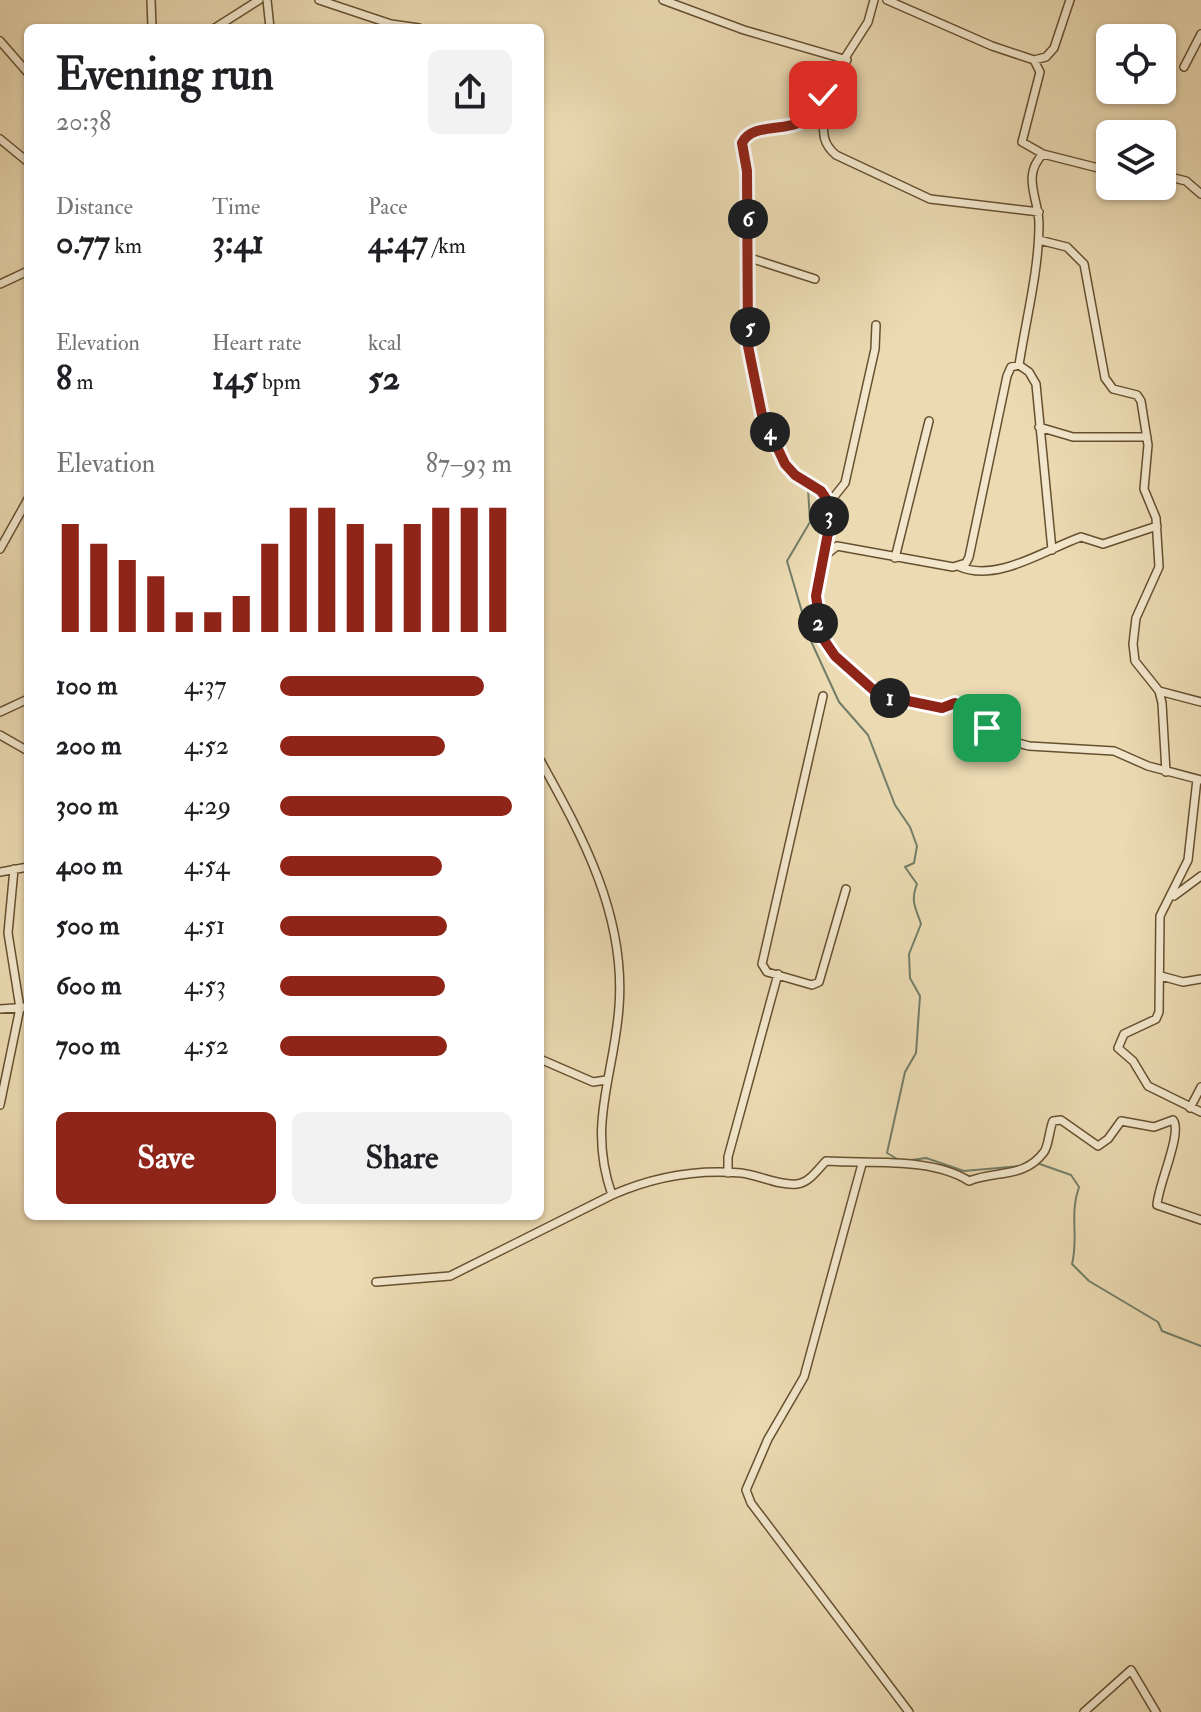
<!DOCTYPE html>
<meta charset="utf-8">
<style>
:root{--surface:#fff;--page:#f2f2f2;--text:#202124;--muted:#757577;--accent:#8f2418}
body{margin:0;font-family:"IM FELL Double Pica",serif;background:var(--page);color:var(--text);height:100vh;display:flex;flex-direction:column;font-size:30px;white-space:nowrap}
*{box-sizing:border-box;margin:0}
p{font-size:26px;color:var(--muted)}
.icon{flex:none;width:44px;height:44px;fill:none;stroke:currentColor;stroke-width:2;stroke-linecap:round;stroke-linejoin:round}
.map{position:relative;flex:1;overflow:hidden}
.sheet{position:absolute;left:24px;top:24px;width:520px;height:1196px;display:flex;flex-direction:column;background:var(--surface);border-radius:12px;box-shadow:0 2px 6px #0004}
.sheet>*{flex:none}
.buttons{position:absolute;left:1096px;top:24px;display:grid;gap:16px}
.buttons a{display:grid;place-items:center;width:80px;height:80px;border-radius:12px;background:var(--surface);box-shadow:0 2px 6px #0004;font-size:40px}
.pin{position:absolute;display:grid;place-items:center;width:68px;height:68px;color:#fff;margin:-34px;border-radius:16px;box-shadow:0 4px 12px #0006}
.km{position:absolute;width:40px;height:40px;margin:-20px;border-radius:50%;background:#222;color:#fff;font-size:22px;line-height:40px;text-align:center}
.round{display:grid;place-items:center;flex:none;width:84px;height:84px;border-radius:12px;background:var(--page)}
.head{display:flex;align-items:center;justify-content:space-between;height:136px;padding:0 32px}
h1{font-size:44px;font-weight:800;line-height:60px}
.metrics{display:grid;grid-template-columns:repeat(3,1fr);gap:12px;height:136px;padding:8px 32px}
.metrics div{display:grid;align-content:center}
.metrics b{font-size:34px;font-weight:800}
.metrics small{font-size:22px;font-weight:400}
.metrics p{font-size:22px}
.chart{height:224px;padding:16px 32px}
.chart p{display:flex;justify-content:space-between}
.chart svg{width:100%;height:144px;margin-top:8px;stroke:var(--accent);stroke-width:6}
.cta{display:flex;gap:16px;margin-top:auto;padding:16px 32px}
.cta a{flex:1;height:92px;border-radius:12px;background:var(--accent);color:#fff;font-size:32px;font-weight:800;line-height:92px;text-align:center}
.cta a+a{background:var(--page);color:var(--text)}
ul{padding:0 32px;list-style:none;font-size:26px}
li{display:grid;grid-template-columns:128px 96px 1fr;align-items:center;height:60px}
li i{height:20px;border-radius:10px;background:var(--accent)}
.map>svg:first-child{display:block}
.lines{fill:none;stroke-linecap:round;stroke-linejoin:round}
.stream{stroke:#737e68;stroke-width:2}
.street-casing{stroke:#67502f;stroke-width:10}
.street{stroke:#f2e7cd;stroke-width:7}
.route-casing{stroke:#fff;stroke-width:16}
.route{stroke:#8f2418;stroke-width:10}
</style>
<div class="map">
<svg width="1201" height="1712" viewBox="0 0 1201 1712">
<rect width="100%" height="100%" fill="#ebdab2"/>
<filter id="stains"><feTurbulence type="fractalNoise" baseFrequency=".0025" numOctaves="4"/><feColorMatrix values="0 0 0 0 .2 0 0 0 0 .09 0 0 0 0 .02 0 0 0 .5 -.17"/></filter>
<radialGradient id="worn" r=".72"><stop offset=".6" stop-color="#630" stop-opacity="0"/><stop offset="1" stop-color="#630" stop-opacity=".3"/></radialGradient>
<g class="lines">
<path class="stream" d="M 808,488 L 810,522 L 787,561 L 810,639 L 839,702 L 868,735 L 895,805 L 910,827 L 917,846 L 914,863 L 905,867 L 917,884 C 910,902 916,908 921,924 L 909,954 L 910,978 L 920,996 L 916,1053 L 905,1072 L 887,1153 L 899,1160
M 905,1161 L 926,1158 L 964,1171 L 1020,1166
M 1037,1163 L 1071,1175 L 1079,1187 C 1069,1215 1079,1237 1072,1264 L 1089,1281 L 1158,1322 L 1162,1331 L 1201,1346"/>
<defs>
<path id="street" d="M 151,0 L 152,28
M 267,0 L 270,28
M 319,0 L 391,24 L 419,28
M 663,0 L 744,30 L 847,60
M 874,0 L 868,22 L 827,86 L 814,116 L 793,125 L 750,134 L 742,146 L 747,171 L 748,346 L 762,415 L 785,464 L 795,475 L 821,491 L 829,503 L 828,533 L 816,596 L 822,637 L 835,656 L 879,695 L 942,708 L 955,703 L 1007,740 L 1029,746 L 1114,751 L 1148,766 L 1201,780
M 887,0 L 992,46 L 1034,60 L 1046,57 L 1054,48 L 1070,0
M 215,28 L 259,0
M 0,41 L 28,73
M 1034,60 L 1040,72 L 1022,142 L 1043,154 L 1110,171
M 1184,67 L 1201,34
M 823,101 C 827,124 816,138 836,155 L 930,199 L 1039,212
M 0,139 L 28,162
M 1162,175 L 1186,181 L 1201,194
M 1039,240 L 1067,247 L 1084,264 L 1105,378 L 1113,389 L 1137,395 L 1141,401 L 1148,445 L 1144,489 L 1156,518 L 1159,567 L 1136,618 L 1133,644 L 1135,661 L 1159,691 L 1162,703 L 1166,772
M 750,258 L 815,279
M 0,284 L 28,271
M 1019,365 L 1029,372 L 1036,384 L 1052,550
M 1039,427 L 1073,437 L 1147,437
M 829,503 L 845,483 L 875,349 L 876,325
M 0,549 L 28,499
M 826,555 L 837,546 L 953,567 L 966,563 L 969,557 L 1007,376 L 1011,367 L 1019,365 C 1026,319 1039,270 1039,224 C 1039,199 1021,176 1043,154
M 895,558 L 929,421
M 958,566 C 996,584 1046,549 1081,537 L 1103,544 L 1157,526
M 1159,691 L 1201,702
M 823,696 L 762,964 L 767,972 L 812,985 L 819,982 L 846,889
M 0,712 L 28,699
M 0,735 L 28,751
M 540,760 C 583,837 626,916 619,1007 C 614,1077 587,1124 612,1195
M 1197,779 L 1188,860 L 1160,916 L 1159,1012 L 1156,1019 L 1124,1034 L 1118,1048 L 1133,1061 L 1148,1086 L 1201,1112
M 0,872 L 28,867
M 1174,896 L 1201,876
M 1161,976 L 1183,982 L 1201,979
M 0,1009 L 28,1007
M 540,1059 L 593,1082 L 606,1080
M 0,1105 L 20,1008 L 8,933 L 14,869
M 1190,1108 L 1201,1087
M 862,1164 L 804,1377 L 768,1439 L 746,1490 L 751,1503 L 909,1712
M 728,1173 L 728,1157 L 778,974
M 376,1282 L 450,1276 L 612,1195 C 653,1177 696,1169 741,1173 C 759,1175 779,1186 797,1184 C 809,1183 818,1169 826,1161 C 870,1164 931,1157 969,1181 C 996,1170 1024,1179 1044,1152 C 1049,1145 1049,1130 1053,1121 L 1061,1120 L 1098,1146 L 1108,1139 L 1121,1121 L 1154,1127 L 1173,1120 C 1183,1132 1158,1185 1157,1205 L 1201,1220
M 1084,1712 L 1131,1670 L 1156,1712"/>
</defs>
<use href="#street" class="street-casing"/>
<use href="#street" class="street"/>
</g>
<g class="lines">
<defs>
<path id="route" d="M 823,95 C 809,144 756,115 742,143 L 747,171 L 748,346 L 762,415 L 785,464 L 795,475 L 821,491 L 829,503 L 828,533 L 816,596 L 822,637 L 835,656 L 879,695 L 942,708 L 955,703 L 987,728"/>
</defs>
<use href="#route" class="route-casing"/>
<use href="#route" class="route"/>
</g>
<rect width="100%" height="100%" filter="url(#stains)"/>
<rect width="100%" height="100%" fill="url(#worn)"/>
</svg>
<div class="buttons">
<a><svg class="icon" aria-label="locate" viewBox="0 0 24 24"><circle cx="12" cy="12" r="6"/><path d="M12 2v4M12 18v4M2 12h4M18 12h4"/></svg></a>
<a><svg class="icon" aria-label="layers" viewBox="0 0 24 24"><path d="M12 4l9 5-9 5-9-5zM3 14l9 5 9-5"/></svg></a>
</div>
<div class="pin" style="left:987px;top:728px;background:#1e9e55"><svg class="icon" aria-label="arrive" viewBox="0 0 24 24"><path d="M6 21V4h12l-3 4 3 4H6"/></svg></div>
<div class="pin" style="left:823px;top:95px;background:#d93025"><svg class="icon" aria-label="check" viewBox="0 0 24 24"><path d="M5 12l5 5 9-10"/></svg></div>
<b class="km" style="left:890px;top:698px">1</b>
<b class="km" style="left:818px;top:623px">2</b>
<b class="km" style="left:829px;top:516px">3</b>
<b class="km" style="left:770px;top:432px">4</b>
<b class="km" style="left:750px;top:327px">5</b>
<b class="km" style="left:748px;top:219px">6</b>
<section class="sheet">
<div class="head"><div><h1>Evening run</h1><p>20:38</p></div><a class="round"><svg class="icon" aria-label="share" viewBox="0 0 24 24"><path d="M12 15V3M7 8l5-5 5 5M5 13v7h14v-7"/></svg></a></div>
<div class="metrics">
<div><p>Distance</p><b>0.77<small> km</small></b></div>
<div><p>Time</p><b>3:41</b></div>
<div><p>Pace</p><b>4:47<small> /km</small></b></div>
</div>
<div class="metrics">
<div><p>Elevation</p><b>8<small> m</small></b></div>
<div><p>Heart rate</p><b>145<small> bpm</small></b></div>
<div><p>kcal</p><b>52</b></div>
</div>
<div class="chart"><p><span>Elevation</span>87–93 m</p>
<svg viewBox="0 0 160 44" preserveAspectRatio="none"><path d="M5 44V11M15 44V17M25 44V22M35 44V27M45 44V38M55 44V38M65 44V33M75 44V17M85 44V6M95 44V6M105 44V11M115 44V17M125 44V11M135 44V6M145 44V6M155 44V6"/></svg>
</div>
<ul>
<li><b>100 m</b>4:37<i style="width:88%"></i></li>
<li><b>200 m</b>4:52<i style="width:71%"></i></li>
<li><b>300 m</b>4:29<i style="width:100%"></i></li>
<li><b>400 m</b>4:54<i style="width:70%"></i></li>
<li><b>500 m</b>4:51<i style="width:72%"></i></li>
<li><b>600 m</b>4:53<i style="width:71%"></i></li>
<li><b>700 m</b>4:52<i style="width:72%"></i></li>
</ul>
<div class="cta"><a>Save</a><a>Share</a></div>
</section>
</div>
